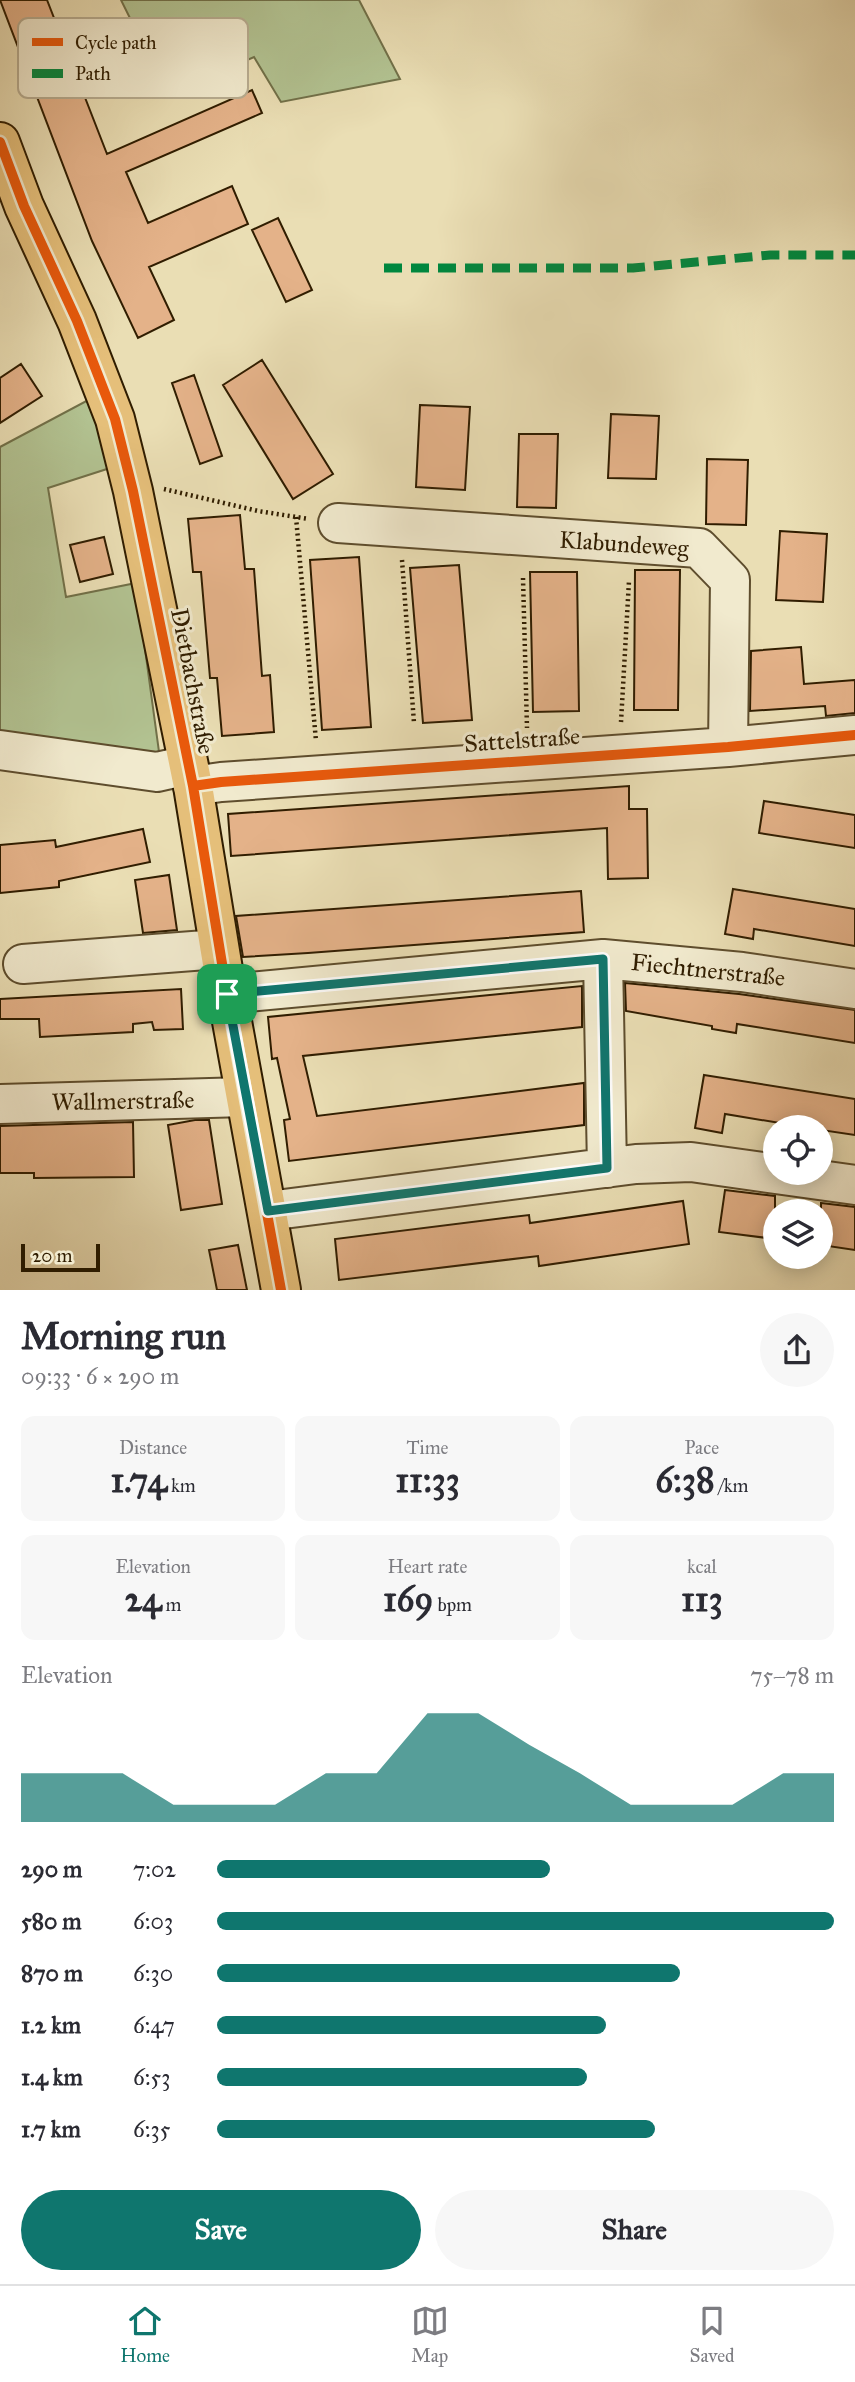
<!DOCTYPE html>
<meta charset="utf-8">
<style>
:root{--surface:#fff;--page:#f7f7f7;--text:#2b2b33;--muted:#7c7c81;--line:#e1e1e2;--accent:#0f766e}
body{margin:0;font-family:"IM FELL Great Primer",serif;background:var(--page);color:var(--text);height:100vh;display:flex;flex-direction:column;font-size:26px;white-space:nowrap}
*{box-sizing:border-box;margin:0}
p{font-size:23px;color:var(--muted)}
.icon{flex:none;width:38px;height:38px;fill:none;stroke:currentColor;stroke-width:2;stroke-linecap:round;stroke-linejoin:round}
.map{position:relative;height:1290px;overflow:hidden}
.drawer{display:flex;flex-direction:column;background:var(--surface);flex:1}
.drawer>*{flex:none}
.tools{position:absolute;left:763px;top:1115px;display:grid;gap:14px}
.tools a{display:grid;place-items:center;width:70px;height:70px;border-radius:50%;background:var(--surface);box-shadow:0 4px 18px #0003;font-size:35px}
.scale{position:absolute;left:21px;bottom:18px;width:79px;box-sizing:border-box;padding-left:7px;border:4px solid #301d00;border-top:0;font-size:19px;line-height:24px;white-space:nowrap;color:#301d00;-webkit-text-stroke:5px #f1eace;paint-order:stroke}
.pin{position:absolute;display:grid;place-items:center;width:60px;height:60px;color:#fff;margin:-30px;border-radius:14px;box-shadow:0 4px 10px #0006}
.round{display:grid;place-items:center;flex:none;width:74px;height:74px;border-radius:37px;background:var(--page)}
.summary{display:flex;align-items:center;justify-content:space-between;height:119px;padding:0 21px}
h1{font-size:38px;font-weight:700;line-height:52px}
.figures{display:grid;grid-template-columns:repeat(3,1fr);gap:10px;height:119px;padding:7px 21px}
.figures div{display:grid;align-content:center;border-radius:14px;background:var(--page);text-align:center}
.figures b{font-size:35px;font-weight:700}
.figures small{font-size:19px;font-weight:400}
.figures p{font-size:19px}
.chart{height:196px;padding:14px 21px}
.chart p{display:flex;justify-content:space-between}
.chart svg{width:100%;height:126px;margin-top:7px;fill:var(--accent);opacity:.7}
.primary-button{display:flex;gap:14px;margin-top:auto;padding:14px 21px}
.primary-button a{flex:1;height:80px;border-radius:42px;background:var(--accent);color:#fff;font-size:28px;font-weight:700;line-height:80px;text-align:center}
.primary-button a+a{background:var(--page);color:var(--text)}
ul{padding:0 21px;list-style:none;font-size:23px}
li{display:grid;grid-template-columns:112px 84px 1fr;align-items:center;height:52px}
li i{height:18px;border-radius:9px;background:var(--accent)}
.tabs{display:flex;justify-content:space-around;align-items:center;height:98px;border-top:2px solid var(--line);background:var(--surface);font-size:19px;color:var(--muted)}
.tabs a{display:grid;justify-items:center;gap:4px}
.tabs .current{color:var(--accent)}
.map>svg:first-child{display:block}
.green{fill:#b2c291;stroke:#717048;stroke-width:2}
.building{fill:#e4b289;stroke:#301d00;stroke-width:2}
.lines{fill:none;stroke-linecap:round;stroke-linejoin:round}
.minor-casing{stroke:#5e4d2d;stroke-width:42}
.major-casing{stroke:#301d00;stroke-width:42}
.path{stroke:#301d00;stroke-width:4.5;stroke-dasharray:2 3.5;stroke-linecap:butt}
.minor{stroke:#f1eace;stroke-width:38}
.major{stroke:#e5bf7a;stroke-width:38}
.quiet{stroke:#00873e;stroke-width:9;stroke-dasharray:18 9;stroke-linecap:butt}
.cycleway-casing{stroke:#f1eace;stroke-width:15}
.cycleway{stroke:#e8590c;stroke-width:10}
.route-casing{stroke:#fff;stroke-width:14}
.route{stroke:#0f766e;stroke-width:9}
.labels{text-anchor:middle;stroke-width:6;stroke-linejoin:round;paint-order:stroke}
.street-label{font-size:24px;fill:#301d00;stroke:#f1eace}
.key{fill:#f1eace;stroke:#b7ac90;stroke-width:2}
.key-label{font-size:19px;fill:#301d00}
</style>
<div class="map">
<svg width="855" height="1290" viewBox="0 0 855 1290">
<rect width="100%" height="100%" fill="#eadeb4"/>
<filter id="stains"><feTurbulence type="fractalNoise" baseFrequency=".00286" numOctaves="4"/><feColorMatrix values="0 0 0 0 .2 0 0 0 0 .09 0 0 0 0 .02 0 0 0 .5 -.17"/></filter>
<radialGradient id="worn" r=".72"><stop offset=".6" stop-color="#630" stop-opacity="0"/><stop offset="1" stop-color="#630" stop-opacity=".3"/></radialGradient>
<path class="green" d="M 121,0 L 359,0 L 400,79 L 281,102 L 254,57 L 168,95 Z
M 92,398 L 110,468 L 48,488 L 66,597 L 136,583 L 160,759 L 0,741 L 0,447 Z"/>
<path class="building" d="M 0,0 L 47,0 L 107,154 L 252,90 L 262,113 L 126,172 L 148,223 L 232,186 L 248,224 L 149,267 L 174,320 L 138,338 L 92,241 Z
M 278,218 L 312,290 L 286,302 L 252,230 Z
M 262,360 L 333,474 L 293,499 L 223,385 Z
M 21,364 L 42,396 L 0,423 L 0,378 Z
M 194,375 L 222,456 L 200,464 L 172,383 Z
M 420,405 L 470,407 L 465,490 L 416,487 Z
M 611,414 L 659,416 L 656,479 L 608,478 Z
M 519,434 L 558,434 L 556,508 L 517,507 Z
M 707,459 L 748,460 L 746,525 L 706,524 Z
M 240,515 L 245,569 L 254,569 L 262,676 L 270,675 L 274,732 L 222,736 L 217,678 L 210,678 L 201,572 L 193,572 L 188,519 Z
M 780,531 L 827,534 L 823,602 L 776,600 Z
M 104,537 L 113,574 L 80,582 L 70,545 Z
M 359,557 L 371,727 L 322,730 L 310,560 Z
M 459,565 L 472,720 L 423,723 L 410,568 Z
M 635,570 L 680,570 L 678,710 L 634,710 Z
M 530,572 L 577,572 L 579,711 L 533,712 Z
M 801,647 L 804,684 L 855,680 L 855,713 L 826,716 L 825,706 L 750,711 L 751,651 Z
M 629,786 L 629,809 L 647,809 L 648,878 L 608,879 L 607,828 L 231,856 L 228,814 Z
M 764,801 L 855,815 L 855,848 L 759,833 Z
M 143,829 L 150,862 L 59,881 L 59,887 L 0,893 L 0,845 L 55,840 L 56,847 Z
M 169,875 L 177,930 L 143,933 L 135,880 Z
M 733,889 L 855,909 L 855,946 L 754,929 L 753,939 L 725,934 Z
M 581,891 L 584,932 L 308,953 L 243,957 L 236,916 Z
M 625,983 L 739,994 L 855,1010 L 855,1043 L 737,1024 L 736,1033 L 712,1029 L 712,1026 L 626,1011 Z
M 582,986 L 582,1027 L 303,1056 L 317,1116 L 584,1083 L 584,1125 L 289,1161 L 284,1120 L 290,1119 L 277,1058 L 272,1059 L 268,1017 Z
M 181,989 L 183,1029 L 154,1030 L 152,1022 L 133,1024 L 133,1032 L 40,1037 L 39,1019 L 0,1019 L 0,999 Z
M 704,1075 L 855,1099 L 855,1135 L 821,1130 L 821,1127 L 804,1127 L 725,1114 L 722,1133 L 695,1128 Z
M 195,1120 L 209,1120 L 222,1204 L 181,1210 L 168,1125 Z
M 133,1122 L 134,1177 L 34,1178 L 34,1173 L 0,1173 L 0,1126 Z
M 725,1190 L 775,1196 L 775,1239 L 719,1232 Z
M 683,1201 L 689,1244 L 539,1266 L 538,1256 L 339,1280 L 335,1239 L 529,1215 L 530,1223 Z
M 821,1203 L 855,1207 L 855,1250 L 821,1245 Z
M 238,1245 L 247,1290 L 217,1290 L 209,1250 Z"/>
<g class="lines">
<defs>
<path id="minor" d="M 338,523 L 699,548 L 730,580 L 728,747
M 0,750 L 157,772 L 188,765
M 193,786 L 221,782 L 728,747 L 855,735
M 603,959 L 607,1168
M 23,964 L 219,949
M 227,994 L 603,959 L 742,972 L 855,989
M 0,1104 L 245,1097
M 268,1211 L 636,1164 L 691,1162 L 855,1185"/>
<path id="major" d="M 0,142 L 24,206 L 77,321 L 115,419 L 133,491 L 193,786 L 227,994 L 281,1290"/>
</defs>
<use href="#minor" class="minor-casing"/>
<use href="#major" class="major-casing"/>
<path class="path" d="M 164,489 L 258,511 L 309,519
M 296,517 L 316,741
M 402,560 L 414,723
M 523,578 L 527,728
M 621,722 L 629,581"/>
<use href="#minor" class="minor"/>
<use href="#major" class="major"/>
<path class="quiet" d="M 384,268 L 633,268 L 770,255 L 855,255"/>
<defs>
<path id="cycleway" d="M 0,142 L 24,206 L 77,321 L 115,419 L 133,491 L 193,786 L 227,994 L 281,1290
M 193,786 L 221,782 L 728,747 L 855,735"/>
</defs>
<use href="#cycleway" class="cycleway-casing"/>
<use href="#cycleway" class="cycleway"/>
</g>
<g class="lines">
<defs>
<path id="route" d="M 603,959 L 607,1168 L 268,1211 L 227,994 Z"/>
</defs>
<use href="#route" class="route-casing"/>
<use href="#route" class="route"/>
</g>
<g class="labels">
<g class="street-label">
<text transform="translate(624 544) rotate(4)" y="8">Klabundeweg</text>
<text transform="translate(193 681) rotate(79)" y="8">Dietbachstraße</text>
<text transform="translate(522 740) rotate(-4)" y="8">Sattelstraße</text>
<text transform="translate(708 970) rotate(6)" y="8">Fiechtnerstraße</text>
<text transform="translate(123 1101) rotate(-1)" y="8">Wallmerstraße</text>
</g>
</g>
<rect x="18" y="18" width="230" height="80" rx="10" class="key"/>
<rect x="32" y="38" width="31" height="8" fill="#e8590c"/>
<rect x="32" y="69" width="31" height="9" fill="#00873e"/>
<g class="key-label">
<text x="75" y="49">Cycle path</text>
<text x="75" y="80">Path</text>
</g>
<rect width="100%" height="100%" filter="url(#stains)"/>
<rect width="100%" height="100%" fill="url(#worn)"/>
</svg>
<div class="tools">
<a><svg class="icon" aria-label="locate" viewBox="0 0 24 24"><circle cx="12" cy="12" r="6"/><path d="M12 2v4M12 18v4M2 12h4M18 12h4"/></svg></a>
<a><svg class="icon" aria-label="layers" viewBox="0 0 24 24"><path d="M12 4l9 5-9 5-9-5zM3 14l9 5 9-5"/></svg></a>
</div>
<div class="scale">20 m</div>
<div class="pin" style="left:227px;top:994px;background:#1e9e55"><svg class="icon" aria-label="arrive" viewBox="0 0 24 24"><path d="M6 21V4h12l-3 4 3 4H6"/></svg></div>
</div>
<section class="drawer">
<div class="summary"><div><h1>Morning run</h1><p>09:33 · 6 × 290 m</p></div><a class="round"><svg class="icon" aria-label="share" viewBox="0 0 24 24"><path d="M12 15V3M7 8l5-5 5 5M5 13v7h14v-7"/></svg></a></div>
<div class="figures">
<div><p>Distance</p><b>1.74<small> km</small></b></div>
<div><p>Time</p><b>11:33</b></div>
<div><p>Pace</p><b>6:38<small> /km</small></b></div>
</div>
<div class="figures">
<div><p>Elevation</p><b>24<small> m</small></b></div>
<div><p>Heart rate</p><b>169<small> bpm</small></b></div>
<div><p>kcal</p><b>113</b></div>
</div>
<div class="chart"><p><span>Elevation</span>75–78 m</p>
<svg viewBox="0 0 160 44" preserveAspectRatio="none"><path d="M0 44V27L10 27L20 27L30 38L40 38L50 38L60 27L70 27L80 6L90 6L100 17L110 27L120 38L130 38L140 38L150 27L160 27V44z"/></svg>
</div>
<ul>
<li><b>290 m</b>7:02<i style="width:54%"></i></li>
<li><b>580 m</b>6:03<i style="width:100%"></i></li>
<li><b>870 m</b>6:30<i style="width:75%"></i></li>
<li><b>1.2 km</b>6:47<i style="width:63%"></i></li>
<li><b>1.4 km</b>6:53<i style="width:60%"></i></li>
<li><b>1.7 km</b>6:35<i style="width:71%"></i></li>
</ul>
<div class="primary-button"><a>Save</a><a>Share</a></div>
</section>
<nav class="tabs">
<a class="current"><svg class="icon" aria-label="home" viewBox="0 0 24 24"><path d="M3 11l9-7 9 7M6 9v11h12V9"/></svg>Home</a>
<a><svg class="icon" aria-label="map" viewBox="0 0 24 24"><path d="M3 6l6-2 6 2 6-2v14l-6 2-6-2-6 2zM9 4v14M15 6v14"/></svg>Map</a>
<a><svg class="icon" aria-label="saved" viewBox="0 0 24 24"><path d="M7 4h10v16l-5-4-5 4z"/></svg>Saved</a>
</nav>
